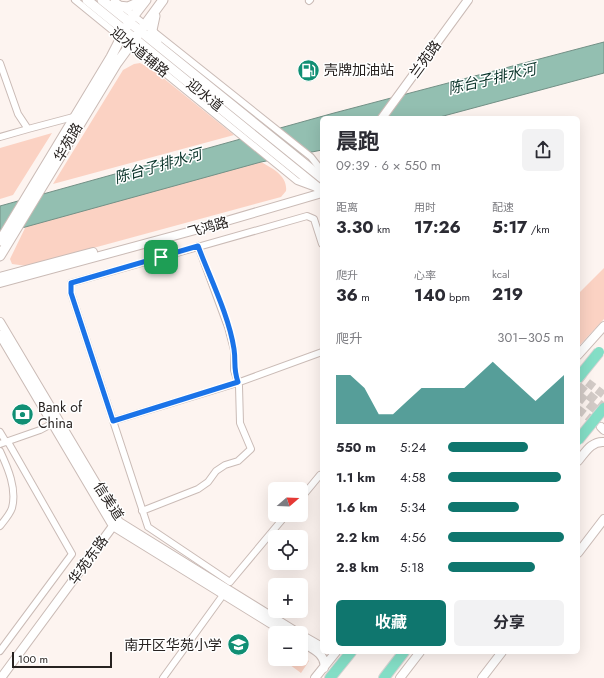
<!DOCTYPE html>
<html lang="zh">
<meta charset="utf-8">
<style>
:root{--surface:#fff;--page:#f2f2f3;--text:#2b2b33;--muted:#7c7c81;--accent:#0f766e}
body{margin:0;font-family:Jost,"Noto Sans SC",sans-serif;background:var(--page);color:var(--text);height:100vh;display:flex;flex-direction:column;font-size:15px;white-space:nowrap}
*{box-sizing:border-box;margin:0}
p{font-size:13px;color:var(--muted)}
.icon{flex:none;width:22px;height:22px;fill:none;stroke:currentColor;stroke-width:2;stroke-linecap:round;stroke-linejoin:round}
.map{position:relative;flex:1;overflow:hidden}
.side{position:absolute;left:320px;top:116px;width:260px;height:538px;display:flex;flex-direction:column;background:var(--surface);border-radius:6px;box-shadow:0 4px 16px #0002}
.side>*{flex:none}
.needle{width:26px;rotate:71deg}
.tools{position:absolute;left:268px;top:482px;display:grid;gap:8px}
.tools a{display:grid;place-items:center;width:40px;height:40px;border-radius:6px;background:var(--surface);box-shadow:0 4px 16px #0002;font-size:20px}
.scale{position:absolute;left:12px;bottom:10px;width:100px;box-sizing:border-box;padding-left:4px;border:2px solid #272220;border-top:0;font-size:11px;line-height:14px;white-space:nowrap;color:#272220;-webkit-text-stroke:3px #fff;paint-order:stroke}
.pin{position:absolute;display:grid;place-items:center;width:34px;height:34px;color:#fff;margin:-17px;border-radius:8px;box-shadow:0 2px 6px #0006}
.round{display:grid;place-items:center;flex:none;width:42px;height:42px;border-radius:6px;background:var(--page)}
.headline{display:flex;align-items:center;justify-content:space-between;height:68px;padding:0 16px}
h1{font-size:22px;font-weight:700;line-height:30px}
.figures{display:grid;grid-template-columns:repeat(3,1fr);gap:6px;height:68px;padding:4px 16px}
.figures div{display:grid;align-content:center}
.figures b{font-size:17px;font-weight:700}
.figures small{font-size:11px;font-weight:400}
.figures p{font-size:11px}
.chart{height:112px;padding:8px 16px}
.chart p{display:flex;justify-content:space-between}
.chart svg{width:100%;height:72px;margin-top:4px;fill:var(--accent);opacity:.7}
.primary-button{display:flex;gap:8px;margin-top:auto;padding:8px 16px}
.primary-button a{flex:1;height:46px;border-radius:6px;background:var(--accent);color:#fff;font-size:16px;font-weight:700;line-height:46px;text-align:center}
.primary-button a+a{background:var(--page);color:var(--text)}
ul{padding:0 16px;list-style:none;font-size:13px}
li{display:grid;grid-template-columns:64px 48px 1fr;align-items:center;height:30px}
li i{height:10px;border-radius:5px;background:var(--accent)}
.map>svg:first-child{display:block}
.green{fill:#fbd2c3}
.water{fill:#93bfb1;stroke:#739086}
.lines{fill:none;stroke-linecap:round;stroke-linejoin:round}
.tertiary-tunnel{stroke:#d2cac6;stroke-width:8;stroke-dasharray:8 4;stroke-linecap:butt}
.secondary-tunnel{stroke:#d2cac6;stroke-width:9;stroke-dasharray:9 4.5;stroke-linecap:butt}
.minor-casing{stroke:#cabbb6;stroke-width:8}
.tertiary-casing{stroke:#cabbb6;stroke-width:10}
.secondary-casing{stroke:#cabbb6;stroke-width:11}
.trunk-casing{stroke:#d4d3d2;stroke-width:12}
.minor{stroke:#fff;stroke-width:6}
.tertiary{stroke:#fff;stroke-width:8}
.secondary{stroke:#fff;stroke-width:9}
.trunk{stroke:#84dec6;stroke-width:10}
.trunk-bridge-casing{stroke:#d4d3d2;stroke-width:12;stroke-linecap:butt}
.trunk-bridge{stroke:#84dec6;stroke-width:10}
.route-casing{stroke:#fff;stroke-width:8}
.route{stroke:#1a73e8;stroke-width:5}
.labels{text-anchor:middle;stroke-width:3;stroke-linejoin:round;paint-order:stroke}
.street-label{font-size:14px;fill:#272220;stroke:#fff}
.poi-label{font-size:14px;fill:#272220;stroke:#fff;text-anchor:start}
.water-label{font-size:15px;font-style:italic;fill:#0a342a;stroke:#fff}
</style>
<div class="map">
<svg width="604" height="678" viewBox="0 0 604 678">
<rect width="100%" height="100%" fill="#fdf4f0"/>
<path class="green" d="M 140,63 L 152,69 L 234,135 L 53,184 L 123,70 L 134,64 Z
M 52,133 L 13,195 L 0,199 L 0,148 Z
M 261,162 C 272,168 288,176 286,191 L 281,197 L 27,266 L 12,264 L 10,259 L 26,226 Z
M 604,268 L 604,319 L 578,347 L 578,294 Z
M 301,655 L 309,661 L 301,673 L 282,659 L 301,659 Z"/>
<path class="water" d="M 604,42 L 604,73 L 436,118 L 322,118 L 322,150 L 261,162 L 0,234 L 0,206 L 334,113 Z"/>
<g class="lines">
<path class="tertiary-tunnel" d="M 578,375 L 604,395
M 578,409 L 598,425"/>
<path class="secondary-tunnel" d="M 578,386 L 604,408
M 578,395 L 604,416"/>
<defs>
<path id="minor" d="M 75,0 L 297,181 L 316,188
M 114,0 L 311,157 L 322,171
M 309,1 L 310,0
M 0,63 L 18,114 L 28,129 L 77,116
M 0,137 L 28,129
M 113,421 L 237,383 L 322,352
M 0,432 L 6,442
M 0,444 L 40,430 L 55,422
M 0,451 C 8,468 17,489 12,508 C 10,514 4,521 0,526
M 301,498 L 320,475 L 322,477
M 142,511 L 198,489 L 208,482 L 216,471 L 225,465 L 238,461 L 251,449 L 240,423 L 239,386 L 234,370 L 234,350 L 228,327 L 198,246
M 286,515 L 230,582 L 148,527 L 71,293 L 71,283 L 307,216 L 314,219 L 322,244
M 0,651 L 72,554 L 8,442
M 163,678 L 223,595"/>
<path id="tertiary" d="M 382,118 L 468,0
M 0,277 L 93,252
M 0,283 L 199,229 L 322,193
M 0,322 L 119,522 L 298,633
M 0,335 L 113,526 L 286,633
M 578,355 L 604,326
M 601,427 L 604,430
M 578,461 C 585,453 591,441 604,442
M 578,553 L 604,519
M 301,635 L 322,647
M 301,642 C 311,648 327,654 324,668
M 1,678 L 113,526 L 117,523
M 315,678 L 336,652
M 400,678 L 420,652
M 482,678 L 502,652"/>
<path id="secondary" d="M 87,0 L 322,191
M 102,0 L 322,178
M 108,5 L 128,7 L 144,0
M 155,16 L 152,30 L 157,43
M 0,241 L 111,57 L 129,22 L 146,0
M 0,256 L 117,63 L 163,0"/>
<path id="trunk" d="M 330,678 L 351,652
M 384,678 L 404,652"/>
</defs>
<use href="#minor" class="minor-casing"/>
<use href="#tertiary" class="tertiary-casing"/>
<use href="#secondary" class="secondary-casing"/>
<use href="#trunk" class="trunk-casing"/>
<use href="#minor" class="minor"/>
<use href="#tertiary" class="tertiary"/>
<use href="#secondary" class="secondary"/>
<use href="#trunk" class="trunk"/>
<defs>
<path id="trunk-bridge" d="M 578,378 L 599,352
M 578,440 L 604,408"/>
</defs>
<use href="#trunk-bridge" class="trunk-bridge-casing"/>
<use href="#trunk-bridge" class="trunk-bridge"/>
</g>
<g class="lines">
<defs>
<path id="route" d="M 198,246 C 210,278 229,316 234,349 C 236,362 233,368 238,382 L 113,421 L 71,293 L 71,283 Z"/>
</defs>
<use href="#route" class="route-casing"/>
<use href="#route" class="route"/>
</g>
<defs>
<symbol id="fuel-disc" viewBox="-11 -11 22 22"><circle r="9.5" fill="#108f74" stroke="#fff"/><path d="M-5.5-6h7V0h2V4h1.3V-2.5L3-4.5l.8-.8L6-3V5H2.5V1h-1V6h-7ZM-4.2-4.7v3.2H.2V-4.7Z" fill="#fff"/></symbol>
<symbol id="bank-disc" viewBox="-11 -11 22 22"><circle r="9.5" fill="#108f74" stroke="#fff"/><path d="M-6-4H6V4H-6ZM0-2.3a2.3 2.3 0 1 0 0 4.6a2.3 2.3 0 1 0 0-4.6Z" fill="#fff"/></symbol>
<symbol id="school-disc" viewBox="-11 -11 22 22"><circle r="9.5" fill="#108f74" stroke="#fff"/><path d="M0-5L7-2L0 1L-7-2ZM-4 1L0 2.5L4 1V4Q0 6-4 4Z" fill="#fff"/></symbol>
</defs>
<g fill-rule="evenodd">
<use href="#fuel-disc" x="296" y="58" width="25" height="25"/>
<use href="#bank-disc" x="10" y="402" width="25" height="25"/>
<use href="#school-disc" x="226" y="632" width="25" height="25"/>
</g>
<g class="labels">
<g class="street-label">
<text transform="translate(140 52) rotate(39)" y="5">迎水道辅路</text>
<text transform="translate(425 59) rotate(-54)" y="5">兰苑路</text>
<text transform="translate(205 95) rotate(39)" y="5">迎水道</text>
<text transform="translate(68 142) rotate(-60)" y="5">华苑路</text>
<text transform="translate(208 227) rotate(-16)" y="5">飞鸿路</text>
<text transform="translate(109 501) rotate(57)" y="5">信美道</text>
<text transform="translate(88 560) rotate(-54)" y="5">华苑东路</text>
</g>
<g class="poi-label">
<text x="324" y="75">壳牌加油站</text>
<text x="38" y="412">Bank of<tspan x="38" dy="16">China</tspan></text>
<text x="222" y="650" text-anchor="end">南开区华苑小学</text>
</g>
<g class="water-label">
<text transform="translate(492 79) rotate(-13)" y="5">陈台子排水河</text>
<text transform="translate(158 166) rotate(-16)" y="5">陈台子排水河</text>
</g>
</g>
</svg>
<div class="tools">
<a><svg class="needle" viewBox="-14 -14 28 28"><path d="M0-13l5 13h-10z" fill="#e53935"/><path d="M0 13l5-13h-10z" fill="#7c7c81"/></svg></a>
<a><svg class="icon" aria-label="locate" viewBox="0 0 24 24"><circle cx="12" cy="12" r="6"/><path d="M12 2v4M12 18v4M2 12h4M18 12h4"/></svg></a>
<a>+</a>
<a>−</a>
</div>
<div class="scale">100 m</div>
<div class="pin" style="left:161px;top:257px;background:#1e9e55"><svg class="icon" aria-label="arrive" viewBox="0 0 24 24"><path d="M6 21V4h12l-3 4 3 4H6"/></svg></div>
<section class="side">
<div class="headline"><div><h1>晨跑</h1><p>09:39 · 6 × 550 m</p></div><a class="round"><svg class="icon" aria-label="share" viewBox="0 0 24 24"><path d="M12 15V3M7 8l5-5 5 5M5 13v7h14v-7"/></svg></a></div>
<div class="figures">
<div><p>距离</p><b>3.30<small> km</small></b></div>
<div><p>用时</p><b>17:26</b></div>
<div><p>配速</p><b>5:17<small> /km</small></b></div>
</div>
<div class="figures">
<div><p>爬升</p><b>36<small> m</small></b></div>
<div><p>心率</p><b>140<small> bpm</small></b></div>
<div><p>kcal</p><b>219</b></div>
</div>
<div class="chart"><p><span>爬升</span>301–305 m</p>
<svg viewBox="0 0 160 44" preserveAspectRatio="none"><path d="M0 44V14L10 14L20 22L30 38L40 38L50 30L60 22L70 22L80 22L90 22L100 14L110 6L120 14L130 22L140 30L150 22L160 14V44z"/></svg>
</div>
<ul>
<li><b>550 m</b>5:24<i style="width:69%"></i></li>
<li><b>1.1 km</b>4:58<i style="width:97%"></i></li>
<li><b>1.6 km</b>5:34<i style="width:61%"></i></li>
<li><b>2.2 km</b>4:56<i style="width:100%"></i></li>
<li><b>2.8 km</b>5:18<i style="width:75%"></i></li>
</ul>
<div class="primary-button"><a>收藏</a><a>分享</a></div>
</section>
</div>
